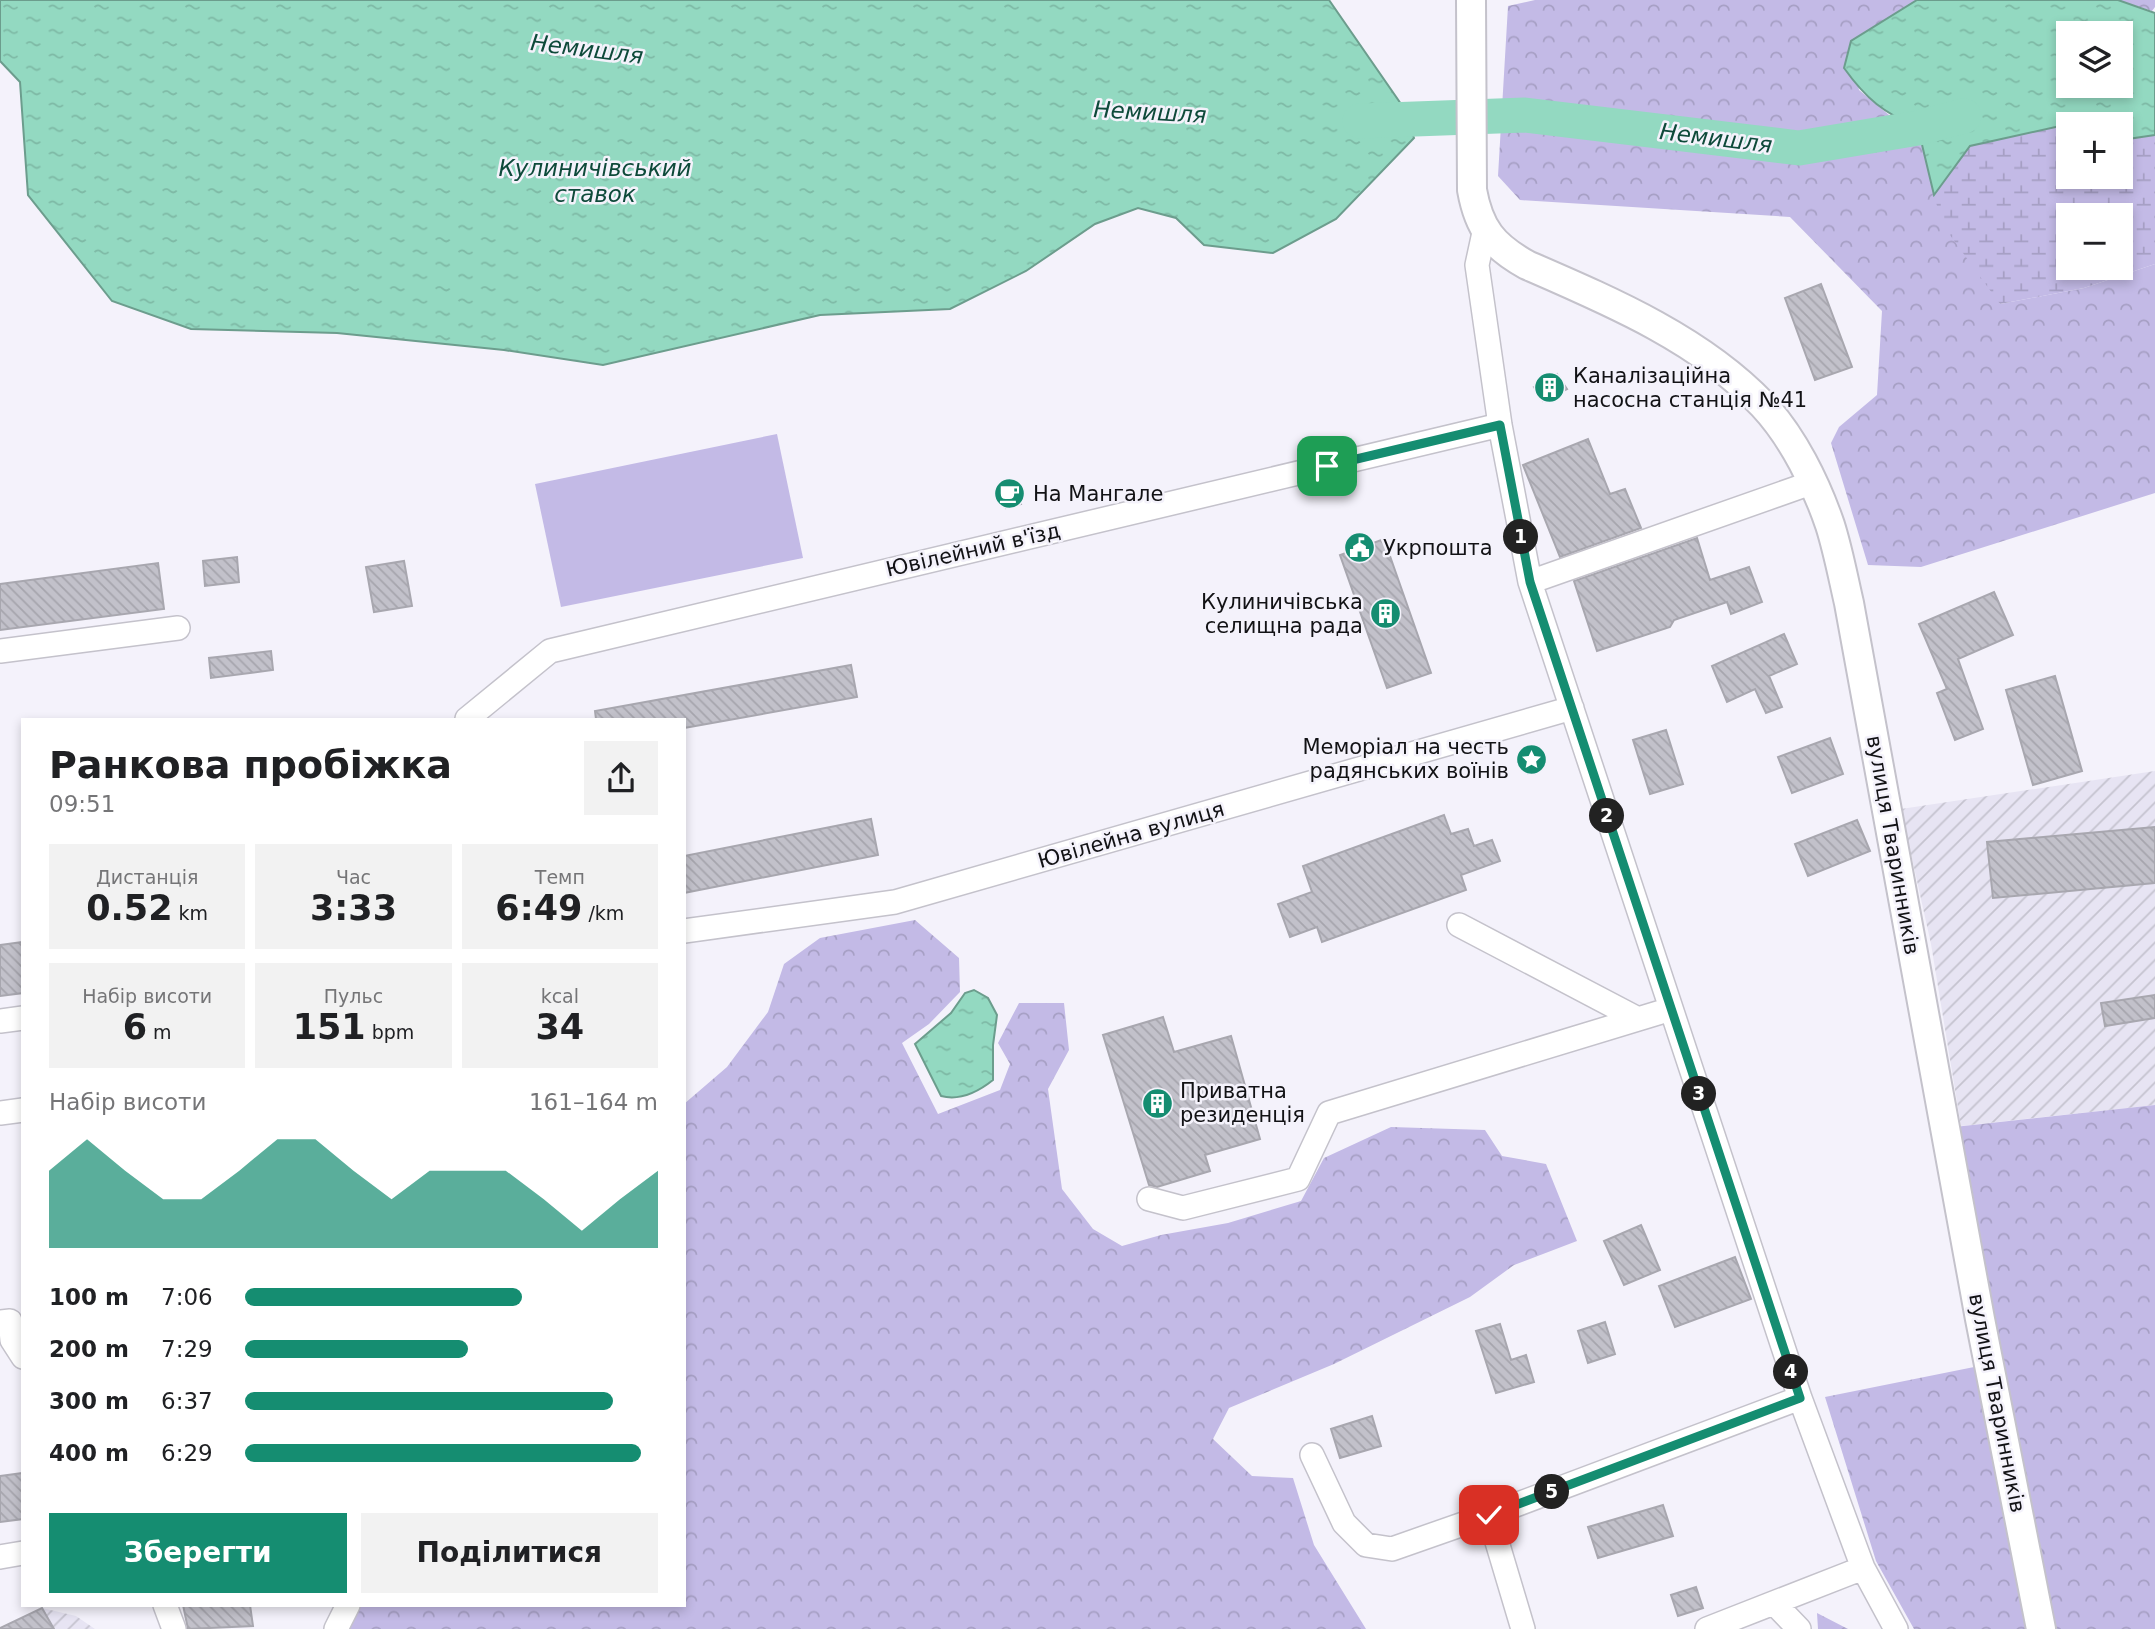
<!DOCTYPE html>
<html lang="uk">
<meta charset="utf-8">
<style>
:root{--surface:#fff;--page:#f2f2f2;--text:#202124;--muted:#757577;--accent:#158d71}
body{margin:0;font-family:"DejaVu Sans",sans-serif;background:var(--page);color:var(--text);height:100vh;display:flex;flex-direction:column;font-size:26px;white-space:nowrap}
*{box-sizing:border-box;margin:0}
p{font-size:23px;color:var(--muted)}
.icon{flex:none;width:38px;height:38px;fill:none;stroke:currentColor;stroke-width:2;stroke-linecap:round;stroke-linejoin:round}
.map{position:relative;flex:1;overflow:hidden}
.drawer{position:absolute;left:21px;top:718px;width:665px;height:889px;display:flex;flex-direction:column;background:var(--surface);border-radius:0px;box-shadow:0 4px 10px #0003}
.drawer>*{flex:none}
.tools{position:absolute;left:2056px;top:21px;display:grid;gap:14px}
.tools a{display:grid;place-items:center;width:77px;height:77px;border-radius:0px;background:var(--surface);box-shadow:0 4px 10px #0003;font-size:35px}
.pin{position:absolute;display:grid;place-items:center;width:60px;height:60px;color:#fff;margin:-30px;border-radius:14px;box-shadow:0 4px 10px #0006}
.km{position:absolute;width:35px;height:35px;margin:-18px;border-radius:50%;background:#222;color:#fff;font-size:19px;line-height:35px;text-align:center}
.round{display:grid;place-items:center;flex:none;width:74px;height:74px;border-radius:0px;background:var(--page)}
.head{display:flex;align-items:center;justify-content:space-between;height:119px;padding:0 28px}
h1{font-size:38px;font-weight:600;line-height:52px}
.figures{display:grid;grid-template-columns:repeat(3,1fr);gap:10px;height:119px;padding:7px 28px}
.figures div{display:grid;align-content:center;border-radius:0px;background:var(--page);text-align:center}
.figures b{font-size:35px;font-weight:600}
.figures small{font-size:19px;font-weight:400}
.figures p{font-size:19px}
.chart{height:196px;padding:14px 28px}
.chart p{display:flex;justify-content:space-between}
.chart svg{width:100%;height:126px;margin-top:7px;fill:var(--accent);opacity:.7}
.cta{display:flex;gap:14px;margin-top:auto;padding:14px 28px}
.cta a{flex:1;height:80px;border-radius:0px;background:var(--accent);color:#fff;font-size:28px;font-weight:600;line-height:80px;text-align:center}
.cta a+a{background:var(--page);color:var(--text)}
ul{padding:0 28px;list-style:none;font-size:23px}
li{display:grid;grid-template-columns:112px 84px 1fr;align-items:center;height:52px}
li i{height:18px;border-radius:9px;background:var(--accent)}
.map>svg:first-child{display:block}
.industrial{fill:url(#industrial-furrows)}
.grass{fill:#c3bae6}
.forest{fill:url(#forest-crowns)}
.wetland{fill:url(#wetland-marsh);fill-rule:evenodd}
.water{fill:url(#water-ripples);stroke:#6c9d8d;stroke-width:2;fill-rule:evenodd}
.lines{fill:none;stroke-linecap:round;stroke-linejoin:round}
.river{stroke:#93d9c1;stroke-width:35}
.building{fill:url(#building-back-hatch);stroke:#a8a7af;stroke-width:2}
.minor-casing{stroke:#c4c2cb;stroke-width:26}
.major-casing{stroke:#c4c2cb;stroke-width:32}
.minor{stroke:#fff;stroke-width:23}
.major{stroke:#fff;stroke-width:28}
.route-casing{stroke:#fff;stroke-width:14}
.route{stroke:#158d71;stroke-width:9}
.labels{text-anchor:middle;stroke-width:5;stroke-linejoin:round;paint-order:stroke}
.poi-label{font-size:21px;fill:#121215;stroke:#f4f2fb;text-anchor:start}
.street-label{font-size:21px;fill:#121215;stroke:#f4f2fb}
.water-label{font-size:23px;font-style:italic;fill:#0e4a3a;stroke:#f4f2fb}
</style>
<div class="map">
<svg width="2155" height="1629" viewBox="0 0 2155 1629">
<defs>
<pattern id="industrial-furrows" width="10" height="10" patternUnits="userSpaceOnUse" patternTransform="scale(1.75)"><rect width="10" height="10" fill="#e7e4f3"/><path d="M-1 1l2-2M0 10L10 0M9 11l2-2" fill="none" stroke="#c5c3cf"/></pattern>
<pattern id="forest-crowns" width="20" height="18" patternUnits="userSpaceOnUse" patternTransform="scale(1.75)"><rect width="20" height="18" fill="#c3bae6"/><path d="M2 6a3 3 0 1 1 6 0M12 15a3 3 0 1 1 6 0" fill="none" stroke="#a69fc4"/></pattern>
<pattern id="wetland-marsh" width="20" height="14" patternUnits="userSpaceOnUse" patternTransform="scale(1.75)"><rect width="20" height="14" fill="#c3bae6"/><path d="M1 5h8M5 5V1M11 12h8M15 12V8" fill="none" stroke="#a69fc4"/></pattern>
<pattern id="water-ripples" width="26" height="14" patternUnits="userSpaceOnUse" patternTransform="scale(1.75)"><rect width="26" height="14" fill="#93d9c1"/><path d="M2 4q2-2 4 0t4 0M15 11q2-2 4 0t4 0" fill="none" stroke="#7eb9a5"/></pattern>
<pattern id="building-back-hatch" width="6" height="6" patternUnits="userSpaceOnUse" patternTransform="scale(1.75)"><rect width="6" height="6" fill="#c2c1ca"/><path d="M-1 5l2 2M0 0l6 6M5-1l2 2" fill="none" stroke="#a6a5ad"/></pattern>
</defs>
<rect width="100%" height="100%" fill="#f4f2fb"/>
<path class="industrial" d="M 2155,771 L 2155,1105 L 1961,1126 L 1931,944 L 1901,809 Z
M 42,1608 L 76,1616 L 95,1629 L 0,1629 Z"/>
<path class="grass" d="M 777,434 L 803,558 L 561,607 L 535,484 Z"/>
<path class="forest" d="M 1535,0 L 1917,0 L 1851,41 L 1859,90 L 1889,115 L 1918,128 L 2000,304 L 2084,288 L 2155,264 L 2155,493 L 1921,567 L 1868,565 L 1831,443 L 1839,427 L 1877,395 L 1882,311 L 1790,217 L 1520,200 L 1498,176 L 1508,6 Z
M 2118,0 L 2155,0 L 2155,7 L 2152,11 Z
M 915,920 L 959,958 L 960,992 L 929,1024 L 902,1043 L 938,1114 L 1000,1090 L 1010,1064 L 998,1043 L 1019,1003 L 1064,1003 L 1069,1050 L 1048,1089 L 1062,1189 L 1093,1229 L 1122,1246 L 1161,1235 L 1228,1223 L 1301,1201 L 1324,1158 L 1391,1127 L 1485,1130 L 1502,1156 L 1546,1164 L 1577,1241 L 1514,1265 L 1470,1297 L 1334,1364 L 1229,1408 L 1213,1439 L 1252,1476 L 1293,1478 L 1314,1545 L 1366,1629 L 347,1629 L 359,1605 L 684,1605 L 684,1104 L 727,1067 L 768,1012 L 784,964 L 820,938 Z
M 2155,1105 L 2155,1629 L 1914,1629 L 1876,1561 L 1825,1397 L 1989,1364 L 1945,1128 Z
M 1817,1613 L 1848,1629 L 1818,1629 Z"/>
<path class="wetland" d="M 2060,126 L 2068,130 L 2068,177 L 2121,177 L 2121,140 L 2155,135 L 2155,264 L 2084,288 L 2000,304 L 1942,224 L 1934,195 L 1970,146 ZM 2068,215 L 2121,215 L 2121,268 L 2068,268 Z"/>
<path class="water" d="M 0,0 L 1329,0 L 1401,104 L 1414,138 L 1336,219 L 1273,253 L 1204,245 L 1176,218 L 1138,208 L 1095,224 L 1026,271 L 950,309 L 820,315 L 603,365 L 504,350 L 337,333 L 191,329 L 112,301 L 28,195 L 20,82 L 0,61 Z
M 1917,0 L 2118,0 L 2155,13 L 2155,135 L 2121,140 L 2121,124 L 2068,124 L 2068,130 L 2060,126 L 1970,146 L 1934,195 L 1918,128 C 1883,112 1867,100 1844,68 L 1851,41 ZM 2068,33 L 2121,33 L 2121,86 L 2068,86 Z
M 974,990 L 988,998 L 997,1015 L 993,1045 L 993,1080 C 978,1092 960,1101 941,1096 L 915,1044 L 951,1013 L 965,993 Z"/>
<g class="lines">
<path class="river" d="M 1360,121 L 1525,115 L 1799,148 L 1918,128 L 1964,116"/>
</g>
<path class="building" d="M 1821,284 L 1852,367 L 1815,380 L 1785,298 Z
M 1557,374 L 1567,389 L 1543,401 L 1534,387 Z
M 1588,439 L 1610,494 L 1625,489 L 1641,528 L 1560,557 L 1523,465 Z
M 1016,482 L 1021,504 L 1006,508 L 1000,486 Z
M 1697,538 L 1710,580 L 1749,567 L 1762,602 L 1731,614 L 1727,602 L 1674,620 L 1670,627 L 1597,651 L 1574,581 Z
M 1384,539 L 1431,673 L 1387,688 L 1340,555 Z
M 237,557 L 239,582 L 205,586 L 203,561 Z
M 404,561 L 412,606 L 374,612 L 366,567 Z
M 158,563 L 164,609 L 0,630 L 0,584 Z
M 1994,592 L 2013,635 L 1958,659 L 1983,729 L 1955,740 L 1937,693 L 1947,689 L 1919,624 Z
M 1784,634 L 1797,664 L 1769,676 L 1782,707 L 1766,713 L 1755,689 L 1727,702 L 1712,666 Z
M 271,651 L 273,670 L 211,678 L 209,658 Z
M 851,665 L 857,697 L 684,728 L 684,719 L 596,719 L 595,711 Z
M 2055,676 L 2082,771 L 2033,785 L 2006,690 Z
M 1666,730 L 1683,784 L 1650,794 L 1633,740 Z
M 1830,738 L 1843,774 L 1792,793 L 1778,757 Z
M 1444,815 L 1451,834 L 1468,829 L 1474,846 L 1492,840 L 1500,861 L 1461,875 L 1466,890 L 1322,942 L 1317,927 L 1290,937 L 1278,904 L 1312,892 L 1303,866 Z
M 871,819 L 878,855 L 684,893 L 684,856 Z
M 1857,820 L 1870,851 L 1808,876 L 1795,844 Z
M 2155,827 L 2155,883 L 1993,898 L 1987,842 Z
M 23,942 L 23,993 L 0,996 L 0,945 Z
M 2155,995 L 2155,1018 L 2105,1026 L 2101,1003 Z
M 1163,1017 L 1174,1052 L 1231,1036 L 1260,1139 L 1205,1155 L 1210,1171 L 1157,1187 L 1149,1185 L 1103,1035 Z
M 1641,1225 L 1660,1270 L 1624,1285 L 1604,1241 Z
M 1735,1257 L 1751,1299 L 1675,1327 L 1659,1286 Z
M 1605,1322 L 1615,1354 L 1588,1363 L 1578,1331 Z
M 1500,1324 L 1511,1360 L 1526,1355 L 1534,1382 L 1496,1393 L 1476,1331 Z
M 1372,1416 L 1381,1446 L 1340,1458 L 1331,1429 Z
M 23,1473 L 23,1519 L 0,1522 L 0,1476 Z
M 1663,1505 L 1673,1536 L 1598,1558 L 1588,1527 Z
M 1696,1587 L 1703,1608 L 1678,1616 L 1671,1595 Z
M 183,1605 L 250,1605 L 253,1626 L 188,1629 Z
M 42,1608 L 54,1629 L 0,1629 L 0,1628 Z"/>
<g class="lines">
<defs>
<path id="minor" d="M 1485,228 L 1477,265 L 1500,425 L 1530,582 L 1800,1398 L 1863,1568 L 1896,1629
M 1530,582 L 1811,483
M 0,651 L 178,628
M 467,719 L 550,651 L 1500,425
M 1459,925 L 1638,1019
M 684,931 L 895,902 L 1572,708
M 0,1021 L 23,1018
M 0,1113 L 23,1110
M 1149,1199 L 1183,1208 L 1298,1179 L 1329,1113 L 1671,1009
M 0,1322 L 10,1321 L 12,1340 L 23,1357
M 1312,1455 L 1344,1523 L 1366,1545 L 1392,1549 L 1489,1515 L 1800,1398
M 1489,1515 L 1523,1629
M 0,1557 L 23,1553
M 1774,1603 L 1799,1629
M 165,1605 L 174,1629
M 336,1629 L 348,1605
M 1707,1629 L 1863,1568"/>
<path id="major" d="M 1471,0 L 1472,190 C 1479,229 1493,246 1527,265 C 1610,301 1700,339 1763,405 C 1793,437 1816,484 1830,525 C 1838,550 1843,577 1849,603 L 1980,1319 L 2041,1629"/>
</defs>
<use href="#minor" class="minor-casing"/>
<use href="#major" class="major-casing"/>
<use href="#minor" class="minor"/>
<use href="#major" class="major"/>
</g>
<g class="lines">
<defs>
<path id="route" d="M 1327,466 L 1500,425 L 1530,582 L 1800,1398 L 1489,1515"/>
</defs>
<use href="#route" class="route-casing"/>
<use href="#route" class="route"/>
</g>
<defs>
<symbol id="building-disc" viewBox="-11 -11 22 22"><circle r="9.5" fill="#158d71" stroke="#f4f2fb"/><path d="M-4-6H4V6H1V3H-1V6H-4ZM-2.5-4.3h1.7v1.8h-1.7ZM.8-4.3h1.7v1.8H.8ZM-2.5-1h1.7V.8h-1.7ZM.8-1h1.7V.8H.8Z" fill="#fff"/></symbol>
<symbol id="cafe-disc" viewBox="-11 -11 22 22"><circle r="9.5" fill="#158d71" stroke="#f4f2fb"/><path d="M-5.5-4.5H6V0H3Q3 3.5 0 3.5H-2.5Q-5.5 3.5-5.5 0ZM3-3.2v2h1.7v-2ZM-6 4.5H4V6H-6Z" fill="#fff"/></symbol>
<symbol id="civic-disc" viewBox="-11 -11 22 22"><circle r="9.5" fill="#158d71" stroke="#f4f2fb"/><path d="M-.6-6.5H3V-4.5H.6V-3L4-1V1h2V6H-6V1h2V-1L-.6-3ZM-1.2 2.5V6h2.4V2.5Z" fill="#fff"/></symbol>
<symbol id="sight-disc" viewBox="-11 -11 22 22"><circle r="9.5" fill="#158d71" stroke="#f4f2fb"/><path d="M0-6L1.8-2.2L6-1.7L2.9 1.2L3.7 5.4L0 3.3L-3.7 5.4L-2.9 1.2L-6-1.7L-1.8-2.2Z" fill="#fff"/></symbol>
</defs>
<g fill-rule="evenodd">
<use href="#building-disc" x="1532" y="370" width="35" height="35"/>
<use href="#cafe-disc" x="992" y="476" width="35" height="35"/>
<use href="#civic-disc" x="1342" y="530" width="35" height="35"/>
<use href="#building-disc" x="1368" y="596" width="35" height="35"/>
<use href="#sight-disc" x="1514" y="742" width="35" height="35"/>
<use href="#building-disc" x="1140" y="1086" width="35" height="35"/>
</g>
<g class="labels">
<g class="poi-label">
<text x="1573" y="383">Каналізаційна<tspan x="1573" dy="24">насосна станція №41</tspan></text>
<text x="1033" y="501">На Мангале</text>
<text x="1383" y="555">Укрпошта</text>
<text x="1363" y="609" text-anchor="end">Кулиничівська<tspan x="1363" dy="24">селищна рада</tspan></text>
<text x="1509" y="754" text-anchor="end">Меморіал на честь<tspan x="1509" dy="24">радянських воїнів</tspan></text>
<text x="1180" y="1098">Приватна<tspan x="1180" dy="24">резиденція</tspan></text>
</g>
<g class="street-label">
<text transform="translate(973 550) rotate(-13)" y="7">Ювілейний в'їзд</text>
<text transform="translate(1131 835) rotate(-16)" y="7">Ювілейна вулиця</text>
<text transform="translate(1893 845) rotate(80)" y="7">вулиця Тваринників</text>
<text transform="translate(1997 1403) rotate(79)" y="7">вулиця Тваринників</text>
</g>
<g class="water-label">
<text transform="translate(587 49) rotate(7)" y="8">Немишля</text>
<text transform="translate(1150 112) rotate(3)" y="8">Немишля</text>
<text transform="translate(1716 138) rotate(7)" y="8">Немишля</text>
<text x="595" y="176">Кулиничівський<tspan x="595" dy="26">ставок</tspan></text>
</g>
</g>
</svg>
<div class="tools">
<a><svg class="icon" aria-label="layers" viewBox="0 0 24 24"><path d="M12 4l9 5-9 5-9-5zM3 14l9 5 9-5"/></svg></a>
<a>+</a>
<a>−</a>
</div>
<div class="pin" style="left:1327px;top:466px;background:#1e9e55"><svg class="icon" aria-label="arrive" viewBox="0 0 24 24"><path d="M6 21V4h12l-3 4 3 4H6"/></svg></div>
<div class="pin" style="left:1489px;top:1515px;background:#d93025"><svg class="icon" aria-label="check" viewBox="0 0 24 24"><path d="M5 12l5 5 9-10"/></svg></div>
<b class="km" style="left:1521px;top:537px">1</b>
<b class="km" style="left:1607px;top:816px">2</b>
<b class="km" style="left:1699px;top:1094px">3</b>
<b class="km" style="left:1791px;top:1372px">4</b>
<b class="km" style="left:1552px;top:1492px">5</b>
<section class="drawer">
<div class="head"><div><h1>Ранкова пробіжка</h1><p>09:51</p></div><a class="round"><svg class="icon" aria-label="share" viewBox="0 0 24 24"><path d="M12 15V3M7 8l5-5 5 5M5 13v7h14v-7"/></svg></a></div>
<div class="figures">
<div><p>Дистанція</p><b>0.52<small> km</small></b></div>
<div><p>Час</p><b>3:33</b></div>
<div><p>Темп</p><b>6:49<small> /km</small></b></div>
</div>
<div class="figures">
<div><p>Набір висоти</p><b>6<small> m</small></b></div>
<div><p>Пульс</p><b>151<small> bpm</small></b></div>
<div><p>kcal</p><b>34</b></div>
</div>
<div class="chart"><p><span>Набір висоти</span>161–164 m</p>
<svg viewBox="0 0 160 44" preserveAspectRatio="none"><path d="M0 44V17L10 6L20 17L30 27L40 27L50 17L60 6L70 6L80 17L90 27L100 17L110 17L120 17L130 27L140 38L150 27L160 17V44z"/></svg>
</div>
<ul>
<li><b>100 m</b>7:06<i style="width:67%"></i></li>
<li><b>200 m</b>7:29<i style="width:54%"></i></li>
<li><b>300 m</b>6:37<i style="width:89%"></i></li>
<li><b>400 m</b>6:29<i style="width:96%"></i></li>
</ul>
<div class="cta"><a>Зберегти</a><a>Поділитися</a></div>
</section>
</div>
